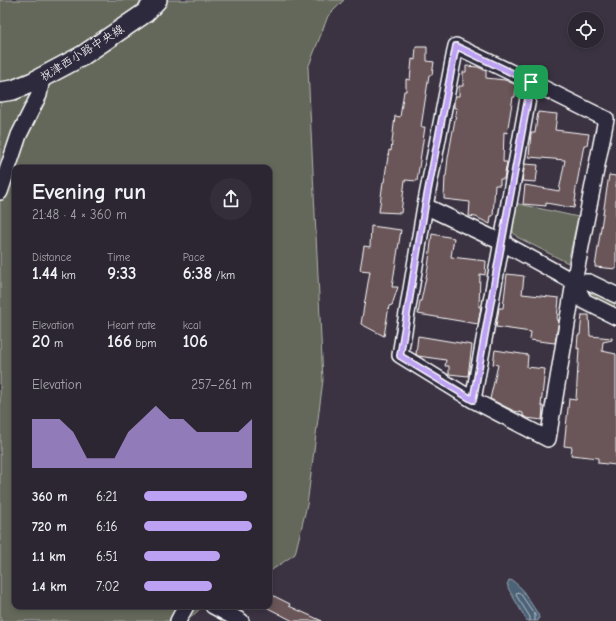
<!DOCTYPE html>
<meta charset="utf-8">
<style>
:root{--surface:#2c2632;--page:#342e3a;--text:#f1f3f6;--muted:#a6a5ac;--line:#48434d;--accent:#bca0f2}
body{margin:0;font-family:"Comic Neue","Klee One",sans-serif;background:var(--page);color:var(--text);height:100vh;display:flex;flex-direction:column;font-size:15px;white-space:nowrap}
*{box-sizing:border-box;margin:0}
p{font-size:13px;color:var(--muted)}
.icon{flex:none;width:22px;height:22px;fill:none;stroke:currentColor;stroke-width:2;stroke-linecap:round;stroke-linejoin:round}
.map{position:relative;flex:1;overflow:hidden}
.details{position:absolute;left:12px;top:165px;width:260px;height:444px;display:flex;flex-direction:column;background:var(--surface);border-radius:8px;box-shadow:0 2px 6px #0003,0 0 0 1px var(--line)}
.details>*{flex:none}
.fabs{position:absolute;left:568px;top:12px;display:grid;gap:8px}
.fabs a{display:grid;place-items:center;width:36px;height:36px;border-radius:50%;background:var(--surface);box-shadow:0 2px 6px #0003,0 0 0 1px var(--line);font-size:20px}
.pin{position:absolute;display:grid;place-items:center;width:34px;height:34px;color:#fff;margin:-17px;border-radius:8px;box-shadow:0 2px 6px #0006}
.round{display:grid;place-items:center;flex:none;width:42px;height:42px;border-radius:21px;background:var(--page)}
.headline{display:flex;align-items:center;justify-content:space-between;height:68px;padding:0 20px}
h1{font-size:22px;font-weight:700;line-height:30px}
.metrics{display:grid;grid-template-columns:repeat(3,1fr);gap:6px;height:68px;padding:4px 20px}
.metrics div{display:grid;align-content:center}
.metrics b{font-size:17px;font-weight:700}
.metrics small{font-size:11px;font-weight:400}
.metrics p{font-size:11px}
.chart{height:112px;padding:8px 20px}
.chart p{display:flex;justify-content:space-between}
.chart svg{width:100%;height:72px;margin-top:4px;fill:var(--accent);opacity:.7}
ul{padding:0 20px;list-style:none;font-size:13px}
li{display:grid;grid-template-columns:64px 48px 1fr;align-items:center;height:30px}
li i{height:10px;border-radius:5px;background:var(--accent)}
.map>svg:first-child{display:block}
.green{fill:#64685a;stroke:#b2b4ac}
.water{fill:#4c6277;stroke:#94a1ad}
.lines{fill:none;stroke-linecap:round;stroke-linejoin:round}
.shore{stroke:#b7c0c9;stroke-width:1}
.building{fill:#6a5558;stroke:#fff}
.minor-casing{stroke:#fff;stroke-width:18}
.major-casing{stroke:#fff;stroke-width:22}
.minor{stroke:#2f2a3d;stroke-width:15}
.major{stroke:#2f2a3d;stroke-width:19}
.route-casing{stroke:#fff;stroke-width:8}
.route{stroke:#bca0f2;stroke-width:5}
.labels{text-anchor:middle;stroke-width:3;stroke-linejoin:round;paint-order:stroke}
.street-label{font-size:12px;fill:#fff;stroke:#2f2a3d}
</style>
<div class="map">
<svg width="616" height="621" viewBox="0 0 616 621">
<rect width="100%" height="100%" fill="#3b3342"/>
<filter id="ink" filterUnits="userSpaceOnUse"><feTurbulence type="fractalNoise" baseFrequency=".025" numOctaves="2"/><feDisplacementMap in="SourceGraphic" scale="8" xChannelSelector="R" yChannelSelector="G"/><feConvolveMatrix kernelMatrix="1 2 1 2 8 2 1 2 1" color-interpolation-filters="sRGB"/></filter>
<g filter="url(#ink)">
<path class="green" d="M 0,0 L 344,0 L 328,16 L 308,68 L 323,380 L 307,505 L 295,554 L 269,572 L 269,168 L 15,168 L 15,606 L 203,606 L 187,621 L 0,621 Z
M 515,203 L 578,217 L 568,263 L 517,237 L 513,232 L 512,226 Z
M 593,292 L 613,302 L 615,304 L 614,307 L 610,307 L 590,296 L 590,294 Z"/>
<path class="water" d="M 509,580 L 513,581 L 521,588 L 538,614 L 539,618 L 538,621 L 527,621 L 508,588 L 508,585 L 507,585 Z"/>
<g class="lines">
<path class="shore" d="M 530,621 L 530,617 L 516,595 L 517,592 L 520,593 L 535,615 L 535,621"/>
</g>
<path class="building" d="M 416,47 L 427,47 L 427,61 L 434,62 L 432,75 L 429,75 L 421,127 L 425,127 L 417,181 L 405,180 L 401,213 L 379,212 L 383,182 L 384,182 L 389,150 L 391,151 L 395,116 L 400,117 L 404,91 L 406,91 L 406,79 L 410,80 L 412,59 L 415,60 Z
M 466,66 L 478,67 L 486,71 L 486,78 L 505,80 L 516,85 L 515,97 L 513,97 L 507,133 L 504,132 L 503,162 L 507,162 L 504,179 L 500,179 L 500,185 L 495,185 L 493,216 L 491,216 L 490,224 L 476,217 L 469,216 L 470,202 L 444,199 L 445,176 L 446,176 L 448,158 L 457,108 L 454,108 L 454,101 L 456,96 L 459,96 L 459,86 L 463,86 L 463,72 L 466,72 Z
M 538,112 L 557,114 L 555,130 L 589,134 L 587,145 L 584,145 L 575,194 L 576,194 L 574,208 L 546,203 L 546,206 L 523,204 L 525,185 L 559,191 L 565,160 L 529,157 L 531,133 L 535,133 Z
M 525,164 L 538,165 L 536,182 L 522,181 Z
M 609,175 L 616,176 L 616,269 L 595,267 Z
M 371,226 L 401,230 L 392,287 L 398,287 L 392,305 L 389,306 L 384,336 L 361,324 L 370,271 L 360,270 L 364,246 L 370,247 Z
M 432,234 L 454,238 L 451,257 L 486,261 L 485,275 L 480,274 L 479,307 L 481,307 L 478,324 L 418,314 L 420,301 L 421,301 L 428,268 Z
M 507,274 L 524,276 L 522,294 L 559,298 L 557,320 L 559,320 L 555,343 L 530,340 L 531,332 L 496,327 L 499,308 L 503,308 Z
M 582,315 L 589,315 L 590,336 L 612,338 L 612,340 L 603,342 L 602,351 L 616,354 L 616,465 L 598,463 L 598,458 L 571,455 L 572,447 L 564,446 L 569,399 L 576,400 L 579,348 L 577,349 L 578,335 L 580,335 Z
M 418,336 L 472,345 L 468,376 L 449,374 L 449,366 L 445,366 L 446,360 L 418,356 L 416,354 Z
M 495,350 L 528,355 L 527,367 L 545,369 L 541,406 L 543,406 L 542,420 L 527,418 L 523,416 L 523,413 L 514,411 L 490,399 L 498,365 L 493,364 Z
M 272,595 L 290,604 L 289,606 L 322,621 L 293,621 L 266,607 L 267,606 L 269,606 L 269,601 Z"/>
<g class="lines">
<defs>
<path id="minor" d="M 456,46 L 531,82 L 606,119 L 574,282 L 548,439 L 473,400 L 400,355 L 425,206 Z
M 0,192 L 19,135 L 39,95 L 42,78
M 425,206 L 501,242 L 574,282 L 584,301 L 616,317
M 574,282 L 589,282 L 616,295
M 473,400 L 531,82
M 213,606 L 241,621
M 178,621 L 186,606"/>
<path id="major" d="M 0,92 L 13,90 L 33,82 L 82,56 L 145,13 L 157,0"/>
</defs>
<use href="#minor" class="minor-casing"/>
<use href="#major" class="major-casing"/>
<use href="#minor" class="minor"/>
<use href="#major" class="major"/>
</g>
</g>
<g class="lines" filter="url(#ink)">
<defs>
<path id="route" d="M 456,46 L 531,82 L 473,400 L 400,356 L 425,206 Z"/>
</defs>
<use href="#route" class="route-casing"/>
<use href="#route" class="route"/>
</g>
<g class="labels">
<g class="street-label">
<text transform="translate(82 53) rotate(-32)" y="4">祝津西小路中央線</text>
</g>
</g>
</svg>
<div class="fabs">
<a><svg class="icon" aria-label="locate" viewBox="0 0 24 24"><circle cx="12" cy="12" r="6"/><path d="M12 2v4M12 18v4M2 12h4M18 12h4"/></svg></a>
</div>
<div class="pin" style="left:531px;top:82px;background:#1e9e55"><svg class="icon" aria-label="arrive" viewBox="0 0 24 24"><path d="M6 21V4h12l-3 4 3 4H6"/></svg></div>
<section class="details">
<div class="headline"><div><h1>Evening run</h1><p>21:48 · 4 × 360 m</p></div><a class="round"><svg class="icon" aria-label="share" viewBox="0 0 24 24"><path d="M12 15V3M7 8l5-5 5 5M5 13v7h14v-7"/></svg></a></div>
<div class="metrics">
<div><p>Distance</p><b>1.44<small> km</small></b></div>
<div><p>Time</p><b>9:33</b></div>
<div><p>Pace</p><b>6:38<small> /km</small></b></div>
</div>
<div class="metrics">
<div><p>Elevation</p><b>20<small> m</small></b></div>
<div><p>Heart rate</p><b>166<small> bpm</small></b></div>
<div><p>kcal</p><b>106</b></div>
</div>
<div class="chart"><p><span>Elevation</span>257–261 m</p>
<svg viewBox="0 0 160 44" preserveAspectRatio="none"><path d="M0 44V14L10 14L20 14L30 22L40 38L50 38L60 38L70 22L80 14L90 6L100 14L110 14L120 22L130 22L140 22L150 22L160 14V44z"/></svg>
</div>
<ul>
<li><b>360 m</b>6:21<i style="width:95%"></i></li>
<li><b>720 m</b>6:16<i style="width:100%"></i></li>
<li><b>1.1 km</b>6:51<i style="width:70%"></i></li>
<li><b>1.4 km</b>7:02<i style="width:63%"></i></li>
</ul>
</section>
</div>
